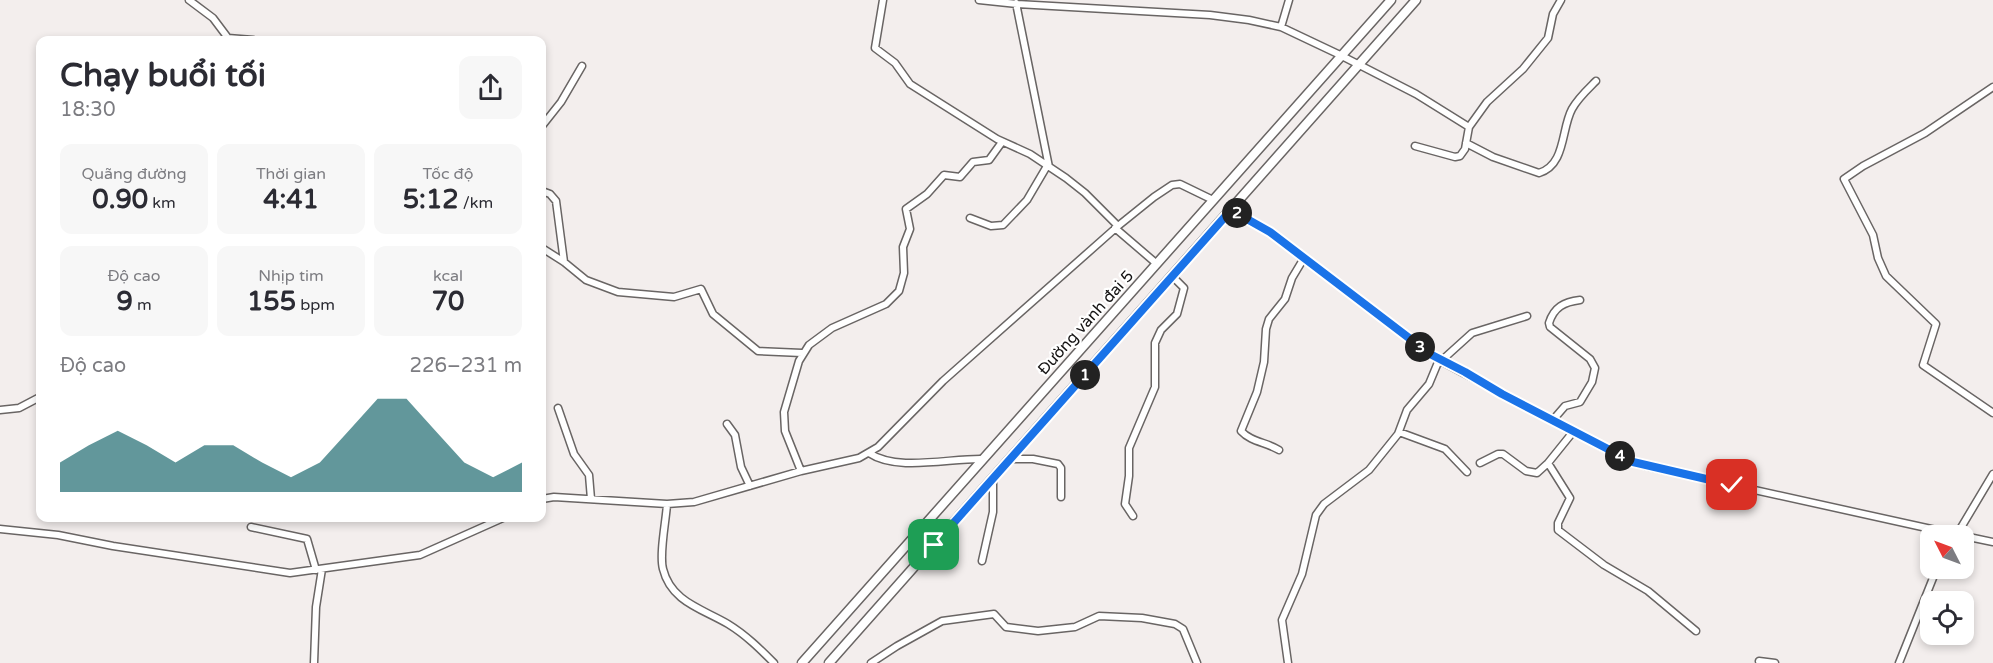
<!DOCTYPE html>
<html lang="vi">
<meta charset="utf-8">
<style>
:root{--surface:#fff;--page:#f7f7f7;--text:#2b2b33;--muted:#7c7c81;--accent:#206c71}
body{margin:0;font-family:"Varela Round",sans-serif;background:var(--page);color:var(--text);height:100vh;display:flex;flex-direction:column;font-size:22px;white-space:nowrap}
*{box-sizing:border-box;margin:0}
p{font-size:20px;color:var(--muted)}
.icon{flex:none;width:33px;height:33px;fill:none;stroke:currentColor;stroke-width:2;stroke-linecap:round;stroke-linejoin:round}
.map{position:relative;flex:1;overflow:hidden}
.side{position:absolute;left:36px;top:36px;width:510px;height:486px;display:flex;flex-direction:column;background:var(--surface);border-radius:12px;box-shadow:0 3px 9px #0003}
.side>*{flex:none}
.needle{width:39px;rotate:312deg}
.fabs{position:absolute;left:1920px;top:525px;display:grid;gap:12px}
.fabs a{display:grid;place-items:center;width:54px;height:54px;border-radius:12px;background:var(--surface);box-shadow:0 3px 9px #0003;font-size:30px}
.pin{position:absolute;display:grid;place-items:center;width:51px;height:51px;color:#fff;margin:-26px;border-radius:12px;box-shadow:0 3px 9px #0006}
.km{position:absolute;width:30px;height:30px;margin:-15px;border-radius:50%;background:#222;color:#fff;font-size:16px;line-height:30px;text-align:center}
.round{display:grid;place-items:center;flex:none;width:63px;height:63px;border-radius:12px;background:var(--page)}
.summary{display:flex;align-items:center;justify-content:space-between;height:102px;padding:0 24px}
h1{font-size:33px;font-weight:700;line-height:45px}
.stats{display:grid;grid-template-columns:repeat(3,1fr);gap:9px;height:102px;padding:6px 24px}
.stats div{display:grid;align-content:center;border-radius:12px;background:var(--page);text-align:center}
.stats b{font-size:26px;font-weight:700}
.stats small{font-size:16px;font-weight:400}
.stats p{font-size:16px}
.chart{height:168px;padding:12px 24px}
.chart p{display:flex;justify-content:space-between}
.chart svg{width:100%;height:108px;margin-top:6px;fill:var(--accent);opacity:.7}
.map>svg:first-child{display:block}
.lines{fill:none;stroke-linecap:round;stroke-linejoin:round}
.street-casing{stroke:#696564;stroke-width:9}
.secondary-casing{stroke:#696564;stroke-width:11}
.street{stroke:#fff;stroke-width:6}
.secondary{stroke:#fff;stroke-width:8}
.route-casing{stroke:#fff;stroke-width:12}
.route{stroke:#1a73e8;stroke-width:8}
.labels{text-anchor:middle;stroke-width:4.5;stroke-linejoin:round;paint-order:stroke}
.street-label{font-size:16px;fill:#151313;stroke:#fff}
</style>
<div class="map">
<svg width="1993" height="663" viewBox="0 0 1993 663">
<rect width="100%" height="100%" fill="#f3eeed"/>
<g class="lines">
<defs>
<path id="street" d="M 189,0 L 213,18 L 228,38 L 253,40
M 883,0 L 875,48 L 895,63 L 910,84 L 997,139 L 1030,154 L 1066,178 L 1085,193 L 1118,226
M 979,0 L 1017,4 L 1210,15 L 1249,20 L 1281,27 L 1338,54 L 1416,94 L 1469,127
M 1016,3 L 1049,167
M 1281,27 L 1289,0
M 1993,87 L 1925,133 L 1863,166 L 1844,179 L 1873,235 L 1878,258 L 1886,276 L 1936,324 L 1923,365 L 1993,413
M 542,126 L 561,102 L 582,66
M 1466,143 L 1493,157 L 1539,173 C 1566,165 1561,129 1572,109 C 1578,98 1587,90 1596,81
M 1415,146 L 1455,157 L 1460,156 L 1465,149 L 1469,127 L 1487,102 L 1523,69 L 1548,38 L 1553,14 L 1561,0
M 542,191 L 550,194 L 556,201 L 564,262
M 1231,209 L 1270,232 L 1439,360 L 1621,457 L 1646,466 L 1963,536
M 970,218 L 991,226 L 1003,225 L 1027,200 L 1047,166
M 1115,228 L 1157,264
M 542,248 L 564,262 L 586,280 L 618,292 L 674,297 L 701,289 L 713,314 L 758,351 L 802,353
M 1441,361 L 1472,333 L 1527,316
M 558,408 L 574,454 L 589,475 L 591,499
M 0,410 L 19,408 L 40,397
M 1552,421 L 1565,406 L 1580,402 L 1592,382 L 1595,368 L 1590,359 L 1550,327 L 1549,323 C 1554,307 1564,302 1580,300
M 727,424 L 735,435 L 741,467 L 750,486
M 1399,432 L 1445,449 L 1467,472
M 1279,450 C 1266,442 1251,442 1241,431 L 1257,392 L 1264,362 L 1266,329 L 1269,319 L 1285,299 L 1292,278 L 1304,258
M 869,453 C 897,472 950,458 983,459
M 1010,459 L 1033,459 L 1058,464 L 1061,468 L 1061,497
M 1480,463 L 1498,454 L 1503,454 L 1526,471 L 1537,473 L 1548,463 L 1573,432
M 1548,463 L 1570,498 L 1558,523 L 1558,530 L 1604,565 L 1648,591 L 1696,631
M 801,471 L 785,431 L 784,412 L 799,361 L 809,345 L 832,328 L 886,304 L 899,291 L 904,273 L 903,247 L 910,229 L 906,209 L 927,194 L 944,175 L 960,177 L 973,162 L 989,160 L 1002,142
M 542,499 L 554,497 L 667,504 L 694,502 L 801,471 L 859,458 L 878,447 L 943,381 L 1118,226 L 1154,197 L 1172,185 L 1180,184 L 1213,200
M 667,504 C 666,521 659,554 663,569 C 671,602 703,609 728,624 C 746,635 760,649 774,663
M 1133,516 L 1125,504 L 1129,476 L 1129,448 L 1155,387 L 1155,343 L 1161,330 L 1177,314 L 1184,288 L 1172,276
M 251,527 L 307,539 L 316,570
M 0,529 L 58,535 L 113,546 L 290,573 L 420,555 L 503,518
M 1956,536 L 1993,474
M 1964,536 L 1993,542
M 982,561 L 993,512 L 993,478
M 1759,661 L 1775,663
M 314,663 L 316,607 L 322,569
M 871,663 L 897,646 L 942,621 L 994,614 L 1006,627 L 1038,631 L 1075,627 L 1099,616 L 1142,618 L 1175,624 L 1183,629 L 1197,663
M 1288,663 L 1282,620 L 1302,574 L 1316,515 L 1324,504 L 1369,470 L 1398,434 L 1407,410 L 1429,384 L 1439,360
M 1899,663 L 1937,568"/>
<path id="secondary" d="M 802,663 L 1391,0
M 829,663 L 1416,0"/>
</defs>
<use href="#street" class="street-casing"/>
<use href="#secondary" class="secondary-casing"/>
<use href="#street" class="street"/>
<use href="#secondary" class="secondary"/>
</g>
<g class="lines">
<defs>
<path id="route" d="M 934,545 L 1231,210 L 1270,232 L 1430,354 L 1465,372 L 1502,394 L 1633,462 L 1732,485"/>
</defs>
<use href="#route" class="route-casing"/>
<use href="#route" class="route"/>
</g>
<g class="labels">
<g class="street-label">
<text transform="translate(1085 322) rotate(-48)" y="6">Đường vành đai 5</text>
</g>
</g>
</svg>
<div class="fabs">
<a><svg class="needle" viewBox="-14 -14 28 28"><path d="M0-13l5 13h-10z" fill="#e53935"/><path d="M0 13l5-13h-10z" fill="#7c7c81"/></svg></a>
<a><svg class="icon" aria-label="locate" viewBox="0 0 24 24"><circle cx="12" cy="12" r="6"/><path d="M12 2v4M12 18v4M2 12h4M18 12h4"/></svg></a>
</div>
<div class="pin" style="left:934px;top:545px;background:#1e9e55"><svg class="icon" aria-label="arrive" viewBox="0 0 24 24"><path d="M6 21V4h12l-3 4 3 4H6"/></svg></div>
<div class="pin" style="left:1732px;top:485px;background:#d93025"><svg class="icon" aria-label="check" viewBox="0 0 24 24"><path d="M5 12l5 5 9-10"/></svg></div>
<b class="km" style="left:1085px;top:375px">1</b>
<b class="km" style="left:1237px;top:213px">2</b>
<b class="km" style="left:1420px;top:347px">3</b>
<b class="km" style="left:1620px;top:456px">4</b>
<section class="side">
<div class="summary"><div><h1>Chạy buổi tối</h1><p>18:30</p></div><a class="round"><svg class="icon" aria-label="share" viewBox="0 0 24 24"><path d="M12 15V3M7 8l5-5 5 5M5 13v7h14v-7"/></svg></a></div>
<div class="stats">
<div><p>Quãng đường</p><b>0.90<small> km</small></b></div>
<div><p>Thời gian</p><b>4:41</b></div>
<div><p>Tốc độ</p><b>5:12<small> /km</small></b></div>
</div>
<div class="stats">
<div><p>Độ cao</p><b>9<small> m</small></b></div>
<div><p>Nhịp tim</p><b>155<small> bpm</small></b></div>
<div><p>kcal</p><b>70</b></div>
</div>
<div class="chart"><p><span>Độ cao</span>226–231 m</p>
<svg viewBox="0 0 160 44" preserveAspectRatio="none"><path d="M0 44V32L10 25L20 19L30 25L40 32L50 25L60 25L70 32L80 38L90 32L100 19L110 6L120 6L130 19L140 32L150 38L160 32V44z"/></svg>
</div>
</section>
</div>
